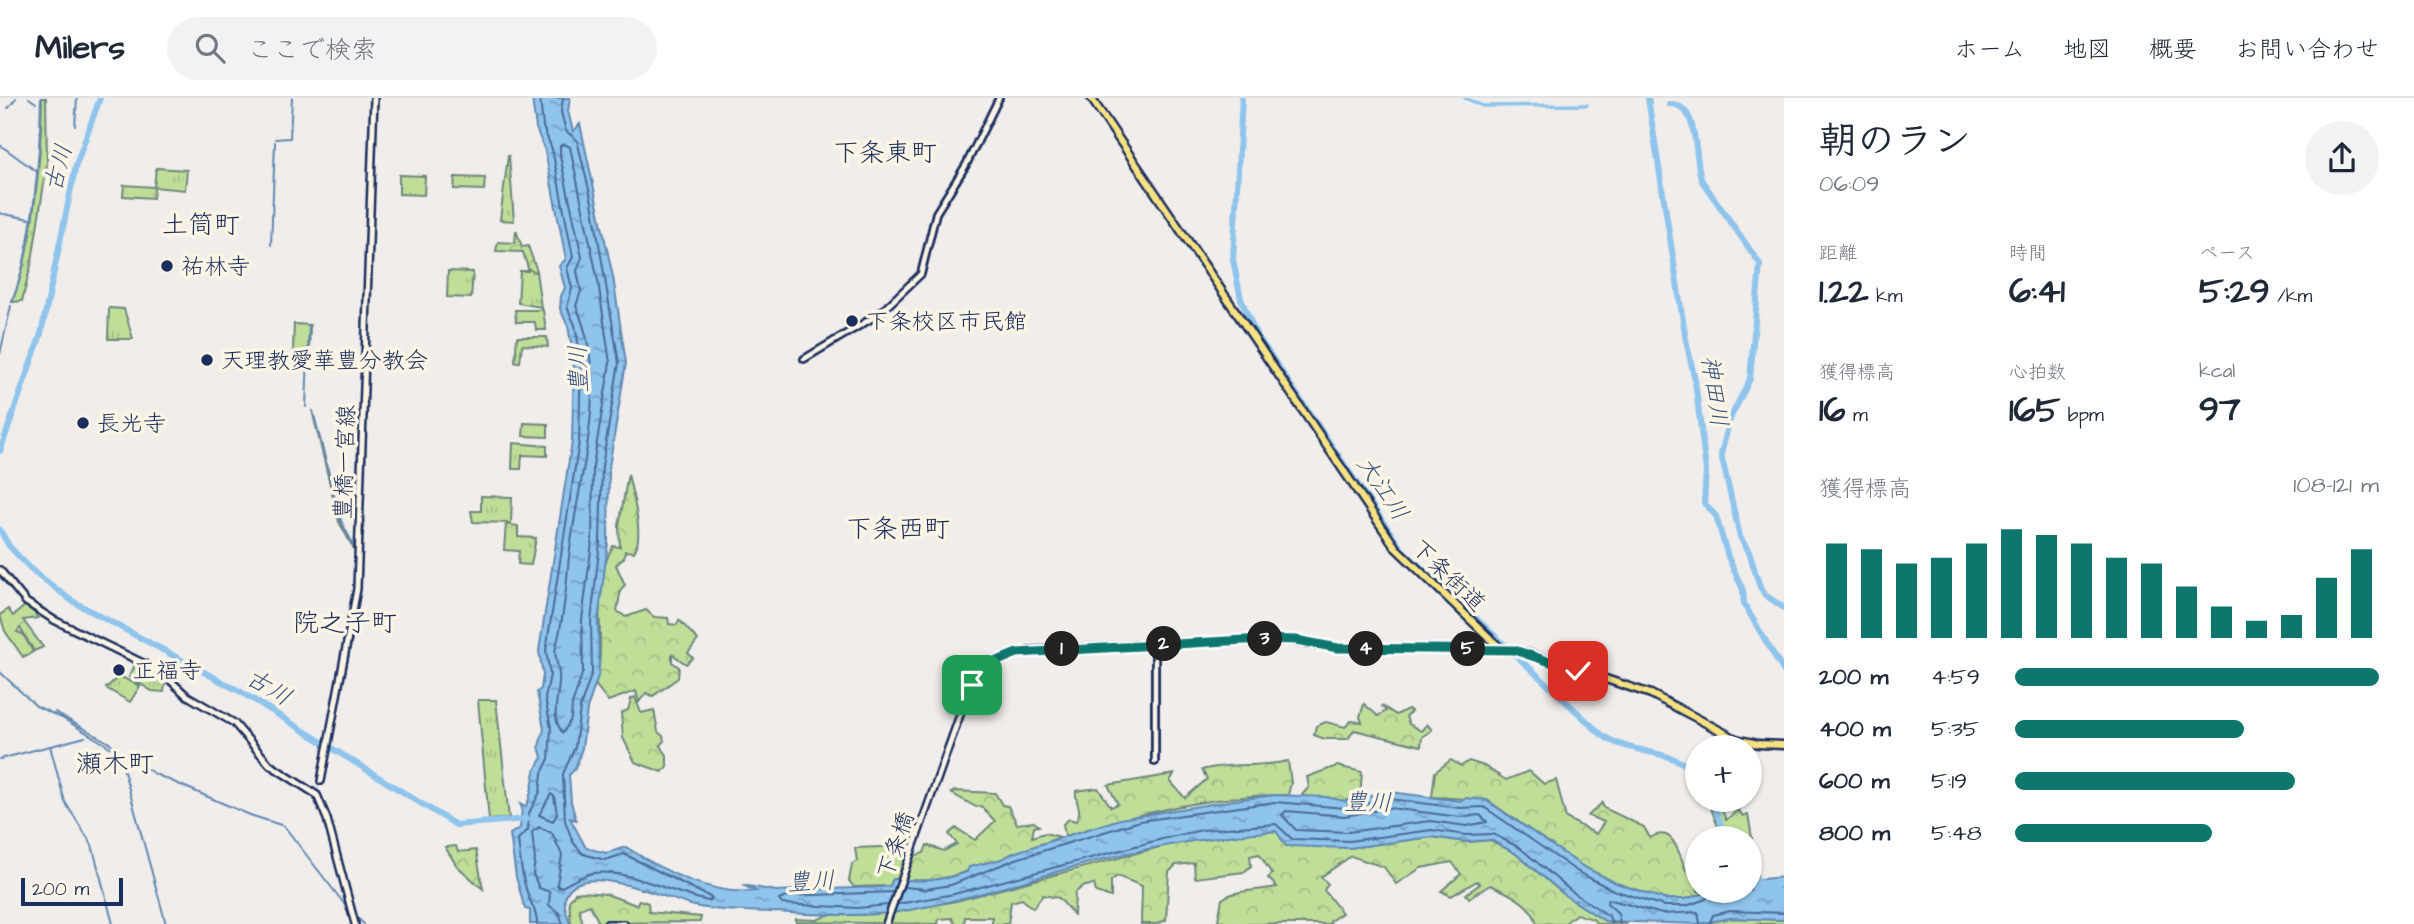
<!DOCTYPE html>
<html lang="ja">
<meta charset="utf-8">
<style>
:root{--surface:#fff;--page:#f2f2f3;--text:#1f2937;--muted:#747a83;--line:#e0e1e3;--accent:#0f766e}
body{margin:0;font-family:"Architects Daughter","Klee One",sans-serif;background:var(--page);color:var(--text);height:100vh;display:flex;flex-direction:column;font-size:26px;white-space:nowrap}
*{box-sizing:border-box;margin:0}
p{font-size:23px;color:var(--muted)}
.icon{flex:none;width:38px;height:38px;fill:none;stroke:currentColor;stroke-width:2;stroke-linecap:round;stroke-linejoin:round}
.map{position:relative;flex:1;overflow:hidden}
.side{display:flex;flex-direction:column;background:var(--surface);width:630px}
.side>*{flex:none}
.tools{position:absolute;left:1685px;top:637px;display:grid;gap:14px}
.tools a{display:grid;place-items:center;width:77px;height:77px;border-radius:50%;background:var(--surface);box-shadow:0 2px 5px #0004;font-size:35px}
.scale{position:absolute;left:21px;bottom:18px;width:102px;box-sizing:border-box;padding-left:7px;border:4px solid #1b2f5e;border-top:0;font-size:19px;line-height:24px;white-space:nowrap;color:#1b2f5e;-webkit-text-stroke:5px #fcf5e5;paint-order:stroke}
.pin{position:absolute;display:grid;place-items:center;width:60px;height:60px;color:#fff;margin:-30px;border-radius:14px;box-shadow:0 4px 10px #0006}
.km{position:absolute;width:35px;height:35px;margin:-18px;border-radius:50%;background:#222;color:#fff;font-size:19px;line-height:35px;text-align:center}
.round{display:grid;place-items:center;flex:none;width:74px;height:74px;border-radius:37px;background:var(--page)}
.headline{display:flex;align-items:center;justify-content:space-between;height:119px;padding:0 35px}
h1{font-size:38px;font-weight:800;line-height:52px}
.metrics{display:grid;grid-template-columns:repeat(3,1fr);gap:10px;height:119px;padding:7px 35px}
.metrics div{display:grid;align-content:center}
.metrics b{font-size:35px;font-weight:800}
.metrics small{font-size:19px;font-weight:400}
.metrics p{font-size:19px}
.chart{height:196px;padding:14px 35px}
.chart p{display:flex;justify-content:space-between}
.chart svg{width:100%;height:126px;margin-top:7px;stroke:var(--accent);stroke-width:6}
ul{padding:0 35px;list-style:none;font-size:23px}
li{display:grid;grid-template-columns:112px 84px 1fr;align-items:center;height:52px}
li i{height:18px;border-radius:9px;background:var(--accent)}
header{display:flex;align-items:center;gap:42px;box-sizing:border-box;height:98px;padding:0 35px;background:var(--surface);border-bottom:2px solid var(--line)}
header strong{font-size:33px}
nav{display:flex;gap:38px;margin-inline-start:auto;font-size:24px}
.search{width:490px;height:63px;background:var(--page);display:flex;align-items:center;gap:18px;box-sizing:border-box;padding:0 24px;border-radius:38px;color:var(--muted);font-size:26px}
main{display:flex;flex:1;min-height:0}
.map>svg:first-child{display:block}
.grass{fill:url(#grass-tufts);stroke:#6d877b;stroke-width:2}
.forest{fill:url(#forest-crowns);stroke:#6d877b;stroke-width:2}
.water{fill:url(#water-ripples);stroke:#6188b3;stroke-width:2}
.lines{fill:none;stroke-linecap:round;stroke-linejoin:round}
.shore{stroke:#496b97;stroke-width:2}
.stream{stroke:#6188b3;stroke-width:2}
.canal{stroke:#8fc4ec;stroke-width:3.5}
.river{stroke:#8fc4ec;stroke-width:6}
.tertiary-casing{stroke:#1b2f5e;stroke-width:10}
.secondary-casing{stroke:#1b2f5e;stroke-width:10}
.primary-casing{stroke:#1b2f5e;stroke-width:11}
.tertiary{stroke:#fcf5e5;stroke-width:4.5}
.secondary{stroke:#fcf5e5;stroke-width:5}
.primary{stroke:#f7e281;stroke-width:6}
.route-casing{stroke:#fff;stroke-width:14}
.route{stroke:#0f766e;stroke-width:9}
.poi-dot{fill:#1b2f5e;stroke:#fcf5e5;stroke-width:2.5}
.labels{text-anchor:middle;stroke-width:7;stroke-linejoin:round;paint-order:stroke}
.poi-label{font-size:23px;fill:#1b2f5e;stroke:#fcf5e5;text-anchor:start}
.street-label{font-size:23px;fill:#1b2f5e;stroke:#fcf5e5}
.water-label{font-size:24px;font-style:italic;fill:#385482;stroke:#fcf5e5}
.quarter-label{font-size:26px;fill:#1b2f5e;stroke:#fcf5e5}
</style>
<header>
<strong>Milers</strong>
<div class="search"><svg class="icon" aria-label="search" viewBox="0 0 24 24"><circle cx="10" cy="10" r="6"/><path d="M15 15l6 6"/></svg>ここで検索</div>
<nav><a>ホーム</a><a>地図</a><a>概要</a><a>お問い合わせ</a></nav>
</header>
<main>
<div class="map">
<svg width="1784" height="826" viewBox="0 0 1784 826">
<defs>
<pattern id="grass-tufts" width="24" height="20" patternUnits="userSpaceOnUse" patternTransform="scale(1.75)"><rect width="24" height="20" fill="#bfdf98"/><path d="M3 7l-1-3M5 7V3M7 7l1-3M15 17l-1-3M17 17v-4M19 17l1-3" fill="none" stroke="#a4c085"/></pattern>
<pattern id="forest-crowns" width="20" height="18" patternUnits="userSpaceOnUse" patternTransform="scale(1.75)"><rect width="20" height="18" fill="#bfdf98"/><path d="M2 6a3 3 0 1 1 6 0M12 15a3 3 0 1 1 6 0" fill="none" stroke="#a4c085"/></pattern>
<pattern id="water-ripples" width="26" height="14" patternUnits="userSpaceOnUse" patternTransform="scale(1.75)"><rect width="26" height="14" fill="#8fc4ec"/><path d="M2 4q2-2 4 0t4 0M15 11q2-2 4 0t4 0" fill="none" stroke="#74a0c2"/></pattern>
</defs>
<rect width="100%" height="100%" fill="#f0edea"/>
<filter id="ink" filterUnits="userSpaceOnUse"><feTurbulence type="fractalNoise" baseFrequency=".0143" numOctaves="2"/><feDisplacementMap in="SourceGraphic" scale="14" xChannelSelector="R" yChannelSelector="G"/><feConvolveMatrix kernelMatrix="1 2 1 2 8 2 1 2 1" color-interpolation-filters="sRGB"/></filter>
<g filter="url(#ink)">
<path class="grass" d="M 42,0 L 46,0 L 47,66 L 32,163 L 22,203 L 12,204 C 34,150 41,58 42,0 Z
M 508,58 L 509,58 L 514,123 L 500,122 Z
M 156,70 L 187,72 L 185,92 L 154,89 L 153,100 L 123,98 L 124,87 L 154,89 Z
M 399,77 L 425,78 L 424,97 L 399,96 Z
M 455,79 L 485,80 L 484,92 L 454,91 Z
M 528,170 L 536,173 L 541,209 L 518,205 L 520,173 L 528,173 Z
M 448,173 L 473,174 L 471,200 L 447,199 Z
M 109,210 L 124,211 L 133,241 L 108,241 Z
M 515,212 L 543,212 L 546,232 L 536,232 L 535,224 L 516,224 Z
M 294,226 L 310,227 L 309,254 L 293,253 Z
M 517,239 L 547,239 L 548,249 L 522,247 L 520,264 L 515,264 Z
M 312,312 L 341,423 L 356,455 L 339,424 Z
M 524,325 L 548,326 L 548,339 L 523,338 Z
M 513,345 L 547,348 L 547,358 L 522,357 L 521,371 L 512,371 Z
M 481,398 L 512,399 L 511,425 L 473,424 L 471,413 L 481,413 Z
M 506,426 L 518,428 L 518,439 L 536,440 L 531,467 L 518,466 L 519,453 L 504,452 Z
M 135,567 L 165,586 L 164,594 L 152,593 L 129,579 Z
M 119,578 L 140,588 L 130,604 L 106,590 Z
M 478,602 L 496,602 L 509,720 L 489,722 Z"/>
<path class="forest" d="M 516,132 L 522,149 L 528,148 L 537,173 L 533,174 L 528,170 L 523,154 L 496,153 L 498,144 L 515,145 Z
M 628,376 C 632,395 645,439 634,454 L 625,453 L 624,460 L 616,467 L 625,487 L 621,491 L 617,513 L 626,519 L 646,512 L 654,519 L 668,520 L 669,526 L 677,527 L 679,522 L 698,542 L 688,555 L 693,560 L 686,566 L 672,556 L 672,564 L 679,569 L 678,580 L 653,598 L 646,595 L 639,604 L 636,593 L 608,603 L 595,586 C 609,544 587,493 613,448 L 620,449 L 619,428 Z
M 27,506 L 38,520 L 23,522 L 43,549 L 34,553 L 20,530 L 17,534 L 23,536 L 33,554 L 23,559 L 5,533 L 0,517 L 8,511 L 13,518 Z
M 635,599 L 641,615 L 654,612 L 658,634 L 663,638 L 664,643 L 660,647 L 667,657 L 667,670 L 662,674 L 635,664 L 623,640 L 621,615 L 628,612 L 631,601 Z
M 1364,606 L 1378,618 L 1386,613 L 1381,607 L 1396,617 L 1408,611 L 1411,613 L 1406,619 L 1409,626 L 1421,633 L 1427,626 L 1432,632 L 1422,639 L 1421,648 L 1354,632 L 1348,641 L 1325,641 L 1314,637 L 1316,628 L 1326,624 L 1345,629 L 1351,623 L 1362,624 L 1360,619 Z
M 1451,662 L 1461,668 L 1469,663 L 1484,668 L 1506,682 L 1529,673 L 1544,686 L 1556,682 L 1566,720 L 1596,736 L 1604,724 L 1588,718 L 1602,705 L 1604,710 L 1644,729 L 1650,740 C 1674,726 1678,755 1686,772 L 1697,774 L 1698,793 L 1712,793 L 1685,801 L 1664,801 L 1616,785 L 1582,768 L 1487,702 L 1432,699 L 1435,674 Z
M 1288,663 L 1291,685 L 1288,697 C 1220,696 1134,716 1069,737 L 1065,737 L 1063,726 L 1069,721 L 1076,723 C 1084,711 1074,704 1076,693 L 1098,690 L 1111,709 L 1118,706 L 1108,687 L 1174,676 L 1170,683 L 1185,700 L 1207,681 L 1202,672 C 1231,664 1260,670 1288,663 Z
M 1337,668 L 1362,674 L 1360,699 L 1344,703 L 1301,698 L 1309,689 L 1307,679 Z
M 955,693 L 995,695 L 1002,707 L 1008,708 L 1017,726 L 1034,724 L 1039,728 L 1034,729 L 1032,739 L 1045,735 L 1060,739 L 1002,761 L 970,769 L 968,773 C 941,783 921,784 893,781 L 890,788 L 854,789 L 849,783 L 852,766 L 857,763 L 855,750 L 908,748 L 907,754 L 917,757 L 924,755 L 927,747 L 944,753 L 957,746 L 949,736 L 956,730 L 975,742 L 995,723 L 981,708 L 976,709 L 951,695 Z
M 1708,702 L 1718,702 L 1726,722 L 1738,712 L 1743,718 L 1748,716 L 1752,740 L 1722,740 Z
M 1276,733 L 1349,750 L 1432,739 L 1466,744 L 1491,742 L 1515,755 L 1566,798 L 1605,823 L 1627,826 L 1597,826 L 1593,821 L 1576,816 L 1566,824 L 1568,826 L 1537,826 C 1533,806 1507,794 1490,787 L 1469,800 L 1466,796 L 1480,786 L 1477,783 L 1451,798 L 1441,793 L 1461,776 L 1452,764 L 1421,770 L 1396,786 L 1384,769 L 1351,758 L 1321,779 L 1328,786 L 1324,792 L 1342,815 L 1330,823 L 1331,826 L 1230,826 L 1218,822 L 1222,801 C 1237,791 1259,793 1277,789 L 1268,780 L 1272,776 L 1259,756 L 1250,758 L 1251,768 L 1244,774 L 1195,780 L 1194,765 L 1176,767 L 1169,774 L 1166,822 L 1157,826 L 1141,826 L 1142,788 L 1117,778 L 1111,783 L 1111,799 L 1096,794 L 1094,786 L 1082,789 L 1075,795 L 1074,817 L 1059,800 L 1043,797 L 1033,810 L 1022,801 L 1011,804 L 1008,826 L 992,826 L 992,819 L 965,819 L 964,826 L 955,826 L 952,820 L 939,821 L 938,826 L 796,824 L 796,821 L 817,822 L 832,815 L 896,814 L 956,803 L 1171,746 L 1202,739 Z
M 456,748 L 458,754 L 476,752 L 483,791 L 457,768 L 445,749 Z
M 583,794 L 606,796 L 636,807 L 639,802 L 648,805 L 649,814 L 701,819 L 700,824 L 599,825 L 590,807 L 579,811 L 583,826 L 571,826 L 569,803 L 575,795 Z
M 1730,820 L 1784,822 L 1784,826 L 1699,826 Z"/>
<path class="water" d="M 532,0 L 570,0 L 568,13 L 573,34 L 580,26 L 613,179 L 626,265 L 609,369 L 608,445 L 598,523 L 599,575 L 587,611 L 582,650 L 575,671 L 569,677 L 571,704 L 576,722 L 570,720 L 586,750 L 606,755 L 626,749 C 663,773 711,798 756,793 L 742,787 L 776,793 L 881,789 L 890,788 L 893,781 C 920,784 941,783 967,774 L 969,769 L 1002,761 L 1013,755 L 1120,721 L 1235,702 L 1275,697 L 1327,699 L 1344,703 L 1390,694 L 1461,703 L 1465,700 L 1486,702 L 1582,768 L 1616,785 L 1664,801 L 1685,801 L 1712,793 L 1750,793 L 1750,782 L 1784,779 L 1784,822 L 1730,820 L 1699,826 L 1605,823 L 1566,798 L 1515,755 L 1491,742 L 1466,744 L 1432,739 L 1349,750 L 1286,748 L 1276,733 C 1205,739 1136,751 1067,771 C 1011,787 955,805 898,814 C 848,821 794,814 744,813 C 726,812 708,812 691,807 C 667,801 576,759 565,800 C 563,808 568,818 570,826 L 530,826 L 530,812 L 525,811 L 516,779 L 510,736 L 520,730 L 522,710 L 520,706 L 526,708 C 535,691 531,672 542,660 L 539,648 L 544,631 L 537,594 L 541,591 L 543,577 L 539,553 L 572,343 L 574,261 L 568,228 L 560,211 L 561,198 L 565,190 L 559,168 L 566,161 L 545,53 L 536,30 Z"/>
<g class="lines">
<path class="shore" d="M 564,46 L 570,49 L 598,183 L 610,265 L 593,368 L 592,444 L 582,522 L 583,573 L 572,607 L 571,621 L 563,635 C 548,618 561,596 559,576 C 558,568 556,562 555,554 C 562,527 566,497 568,469 C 575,385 613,290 576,208 L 581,193 L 577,173 L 582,159 L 560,58 L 560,48 Z
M 551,696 L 554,698 L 557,716 L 553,723 L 539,717 Z
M 1390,710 L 1460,719 L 1480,717 L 1487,724 L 1467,728 L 1430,723 L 1348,734 L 1296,732 L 1282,717 L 1286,713 L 1345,718 Z
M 904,789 L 926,791 L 951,787 L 1016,761 L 1140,723 L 1275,704 L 1345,710 L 1390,701 L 1460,710 L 1484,709 L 1578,774 L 1613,792 L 1664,808 L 1686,808 L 1706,801 L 1709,793
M 898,806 L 954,796 L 1170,739 L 1202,732 L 1276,726 L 1292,741 L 1349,743 L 1432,732 L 1466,737 L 1493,736 L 1520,750 L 1571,793 L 1609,818 L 1612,826
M 888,807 L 858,810 L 782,806 L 779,802 L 789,798 L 893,794
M 537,826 C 537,812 531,807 527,794 C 521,777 520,759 518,741 L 528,732 L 529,715 L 540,694 L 542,675 L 549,661 L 551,630 L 545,600 L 550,577 L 546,552 L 579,344 L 581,260 L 575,227 L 567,209 L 572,190 L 567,170 L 573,159 L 552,51 L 543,29 L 540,0
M 563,826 L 559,815 L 549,807 L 550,794 L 539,790 L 533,776 L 535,762 L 532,734 L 539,729 L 552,735 L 562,757 L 557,786 L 559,790 C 570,786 580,777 593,775 C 626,770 675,797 709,803 L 712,800 L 624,756 L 605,762 L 583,756 L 573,744 L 565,723 L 563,676 L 575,649 L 580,610 L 592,574 L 591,523 L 600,444 L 602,368 L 619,265 L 592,104 L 577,42 L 566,33 L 561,14 L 563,0
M 1620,826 L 1618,815 L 1607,805 L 1608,801 L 1662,816 L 1698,814 L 1700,826
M 1709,826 L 1713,817 L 1730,813 L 1784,815"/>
<path class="stream" d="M 29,0 L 36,5
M 8,10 L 16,0
M 75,28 L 77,0
M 275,41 L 290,40 L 292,0
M 0,47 L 36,73
M 0,115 L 2,116
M 4,116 L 30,121
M 271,147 L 275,44
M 12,204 C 33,150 40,58 41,0
M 308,253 L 309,227
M 0,256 L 11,208
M 306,309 L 308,256
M 313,313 L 341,423 L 355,450 L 361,451 L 356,521 L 332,640
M 0,574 L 36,608 L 62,620 L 155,676 L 250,717 L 284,728 L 349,812
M 55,614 L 113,647
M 51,648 L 85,639
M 119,655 L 166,826
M 0,661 L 50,648 L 65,704 L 92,747 L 113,826
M 356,819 L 364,826"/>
<path class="canal" d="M 1465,0 L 1483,8 L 1587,7"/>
<path class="river" d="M 1242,0 L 1233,162 L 1241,201 L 1256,236 L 1402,452 L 1602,637 C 1632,658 1670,649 1698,676
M 1648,0 L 1686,242 L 1695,283 L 1706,373 L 1704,405 L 1716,418 L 1728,459 L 1743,492 L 1744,506 L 1784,574
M 1669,6 C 1701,5 1693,62 1702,83 L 1760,166 L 1750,281 L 1730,321 L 1721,356 L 1740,439 L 1749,454 L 1760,489 L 1765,497 L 1784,510
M 0,353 L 41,236 L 76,67 L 100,0
M 0,432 L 9,448 L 32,472 L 72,503 L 241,594 L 456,727 L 527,721
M 1712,702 L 1726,740
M 1750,774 L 1756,779 L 1758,789"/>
<defs>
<path id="tertiary" d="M 804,261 L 879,216 L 921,176 L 936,115 L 966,67 L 999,0
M 1155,546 L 1155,664"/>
<path id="secondary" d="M 0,472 L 26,504 L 54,522 L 145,566 L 170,582 L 186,597 L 234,625 L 270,667 L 317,697 L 327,721 L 355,826
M 321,683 L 357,491 L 374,0
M 607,826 L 624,826
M 886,826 L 967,597 C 983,569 1003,557 1034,552 L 1281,541 L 1338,550 L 1501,551"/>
<path id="primary" d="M 1091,0 L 1396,450 L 1501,551 L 1527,555 L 1651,596 L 1736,641 L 1758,646 L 1784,647"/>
</defs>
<use href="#tertiary" class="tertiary-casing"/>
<use href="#secondary" class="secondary-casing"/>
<use href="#primary" class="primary-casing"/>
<use href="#tertiary" class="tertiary"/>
<use href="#secondary" class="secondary"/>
<use href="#primary" class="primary"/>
</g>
</g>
<g class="lines" filter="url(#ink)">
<defs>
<path id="route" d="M 972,587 L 995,564 L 1017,555 L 1263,541 L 1296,542 L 1338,550 L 1514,552 L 1578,573"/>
</defs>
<use href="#route" class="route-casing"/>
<use href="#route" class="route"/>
</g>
<g class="poi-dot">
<circle cx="167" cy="168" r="7"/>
<circle cx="852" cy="223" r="7"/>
<circle cx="207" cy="262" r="7"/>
<circle cx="83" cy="325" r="7"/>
<circle cx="119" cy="572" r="7"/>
</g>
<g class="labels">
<g class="poi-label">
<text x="181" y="176">祐林寺</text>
<text x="866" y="231">下条校区市民館</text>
<text x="221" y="270">天理教愛華豊分教会</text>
<text x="97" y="333">長光寺</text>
<text x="133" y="580">正福寺</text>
</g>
<g class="street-label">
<text transform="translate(344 364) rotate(-88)" y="8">豊橋一宮線</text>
<text transform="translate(1449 477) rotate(44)" y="8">下条街道</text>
<text transform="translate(895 747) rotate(-71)" y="8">下条橋</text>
</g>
<g class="water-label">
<text transform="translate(58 70) rotate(-75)" y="8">古川</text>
<text transform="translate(578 271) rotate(-92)" y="8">豊川</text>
<text transform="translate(1715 293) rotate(82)" y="8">神田川</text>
<text transform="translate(1383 390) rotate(56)" y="8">大江川</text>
<text transform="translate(269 589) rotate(31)" y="8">古川</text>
<text transform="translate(1368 704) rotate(1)" y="8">豊川</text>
<text transform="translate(811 783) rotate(-3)" y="8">豊川</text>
</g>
<g class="quarter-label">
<text x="885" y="63">下条東町</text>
<text x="201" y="135">土筒町</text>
<text x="898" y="439">下条西町</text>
<text x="345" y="533">院之子町</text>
<text x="115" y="674">瀬木町</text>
</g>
</g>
</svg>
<div class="tools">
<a>+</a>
<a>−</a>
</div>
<div class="scale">200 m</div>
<div class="pin" style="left:972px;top:587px;background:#1e9e55"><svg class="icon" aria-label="arrive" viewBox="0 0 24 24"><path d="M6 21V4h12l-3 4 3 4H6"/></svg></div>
<div class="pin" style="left:1578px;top:573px;background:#d93025"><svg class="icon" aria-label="check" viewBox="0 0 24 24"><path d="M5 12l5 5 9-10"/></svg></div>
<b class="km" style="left:1062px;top:551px">1</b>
<b class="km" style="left:1164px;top:546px">2</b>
<b class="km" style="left:1265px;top:541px">3</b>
<b class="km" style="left:1366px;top:551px">4</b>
<b class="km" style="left:1468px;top:551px">5</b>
</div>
<section class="side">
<div class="headline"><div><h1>朝のラン</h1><p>06:09</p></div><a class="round"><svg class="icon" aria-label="share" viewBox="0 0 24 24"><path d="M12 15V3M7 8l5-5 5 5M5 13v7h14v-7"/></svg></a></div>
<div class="metrics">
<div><p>距離</p><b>1.22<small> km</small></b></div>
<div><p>時間</p><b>6:41</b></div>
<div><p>ペース</p><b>5:29<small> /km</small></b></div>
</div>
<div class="metrics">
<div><p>獲得標高</p><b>16<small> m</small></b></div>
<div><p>心拍数</p><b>165<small> bpm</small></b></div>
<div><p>kcal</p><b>97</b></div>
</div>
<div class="chart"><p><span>獲得標高</span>108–121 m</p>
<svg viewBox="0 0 160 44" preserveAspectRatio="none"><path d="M5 44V11M15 44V13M25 44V18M35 44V16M45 44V11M55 44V6M65 44V8M75 44V11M85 44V16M95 44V18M105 44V26M115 44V33M125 44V38M135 44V36M145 44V23M155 44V13"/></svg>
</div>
<ul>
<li><b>200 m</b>4:59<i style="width:100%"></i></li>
<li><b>400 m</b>5:35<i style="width:63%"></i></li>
<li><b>600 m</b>5:19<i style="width:77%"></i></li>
<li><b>800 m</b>5:48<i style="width:54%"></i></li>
</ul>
</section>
</main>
